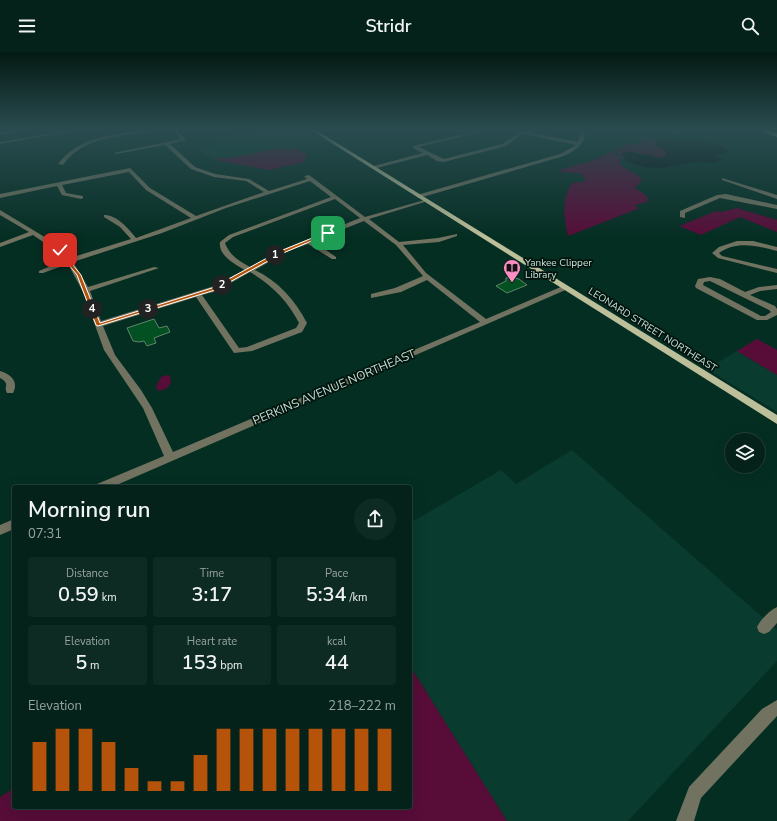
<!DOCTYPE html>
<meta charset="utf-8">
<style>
:root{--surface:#04221a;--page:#0d2a23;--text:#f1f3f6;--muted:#97a4a2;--line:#253f39;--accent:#b45309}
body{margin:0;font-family:"Nunito Sans",sans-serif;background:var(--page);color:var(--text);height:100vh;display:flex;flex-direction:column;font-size:15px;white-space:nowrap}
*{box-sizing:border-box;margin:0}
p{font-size:13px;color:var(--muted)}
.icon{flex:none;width:22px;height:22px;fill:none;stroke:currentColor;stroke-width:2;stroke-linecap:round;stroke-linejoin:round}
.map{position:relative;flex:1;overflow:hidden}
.details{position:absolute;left:12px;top:433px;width:400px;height:324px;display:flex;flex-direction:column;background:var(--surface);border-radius:4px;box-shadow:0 4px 16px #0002,0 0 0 1px var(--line)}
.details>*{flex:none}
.controls{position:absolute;left:725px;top:381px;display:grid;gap:8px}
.controls a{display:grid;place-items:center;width:40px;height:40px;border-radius:50%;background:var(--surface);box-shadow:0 4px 16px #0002,0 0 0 1px var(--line);font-size:20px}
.pin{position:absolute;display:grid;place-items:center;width:34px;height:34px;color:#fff;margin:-17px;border-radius:8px;box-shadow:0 2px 6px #0006}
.km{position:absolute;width:20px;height:20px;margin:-10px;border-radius:50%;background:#222;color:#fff;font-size:11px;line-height:20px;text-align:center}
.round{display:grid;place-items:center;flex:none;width:42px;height:42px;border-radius:21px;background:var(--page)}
.head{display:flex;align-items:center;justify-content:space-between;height:68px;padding:0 16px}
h1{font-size:22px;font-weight:600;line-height:30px}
.stats{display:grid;grid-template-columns:repeat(3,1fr);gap:6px;height:68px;padding:4px 16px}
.stats div{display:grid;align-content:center;border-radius:4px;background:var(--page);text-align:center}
.stats b{font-size:20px;font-weight:600}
.stats small{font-size:11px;font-weight:400}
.stats p{font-size:11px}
.chart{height:112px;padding:8px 16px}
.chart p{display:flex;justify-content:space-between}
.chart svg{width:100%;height:72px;margin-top:4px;stroke:var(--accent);stroke-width:6}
header{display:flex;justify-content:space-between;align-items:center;height:52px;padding:0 16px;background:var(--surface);font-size:18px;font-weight:600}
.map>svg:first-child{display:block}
.built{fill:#093b2e}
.green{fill:#570d38}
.water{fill:#06141b}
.building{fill:#035023;stroke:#608568}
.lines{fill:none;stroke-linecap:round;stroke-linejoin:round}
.minor{fill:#717260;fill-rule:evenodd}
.major{fill:#bcbf99;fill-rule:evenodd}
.highway{fill:#daddaf;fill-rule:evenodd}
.route{fill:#b45309;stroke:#fff}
.labels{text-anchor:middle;stroke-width:3.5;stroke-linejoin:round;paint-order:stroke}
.far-poi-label{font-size:10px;fill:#c7e1d7;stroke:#01130d;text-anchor:start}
.far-street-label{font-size:10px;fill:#c7e1d7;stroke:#01130d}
.street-label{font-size:12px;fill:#c7e1d7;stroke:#01130d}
</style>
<header><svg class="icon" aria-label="menu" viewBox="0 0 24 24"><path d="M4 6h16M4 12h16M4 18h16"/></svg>Stridr<svg class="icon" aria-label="search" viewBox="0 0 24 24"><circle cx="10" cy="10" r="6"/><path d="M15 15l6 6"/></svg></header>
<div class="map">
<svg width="777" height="769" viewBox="0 0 777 769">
<rect width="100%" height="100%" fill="#052e23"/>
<path class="built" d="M 259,78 L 309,78 L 327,89 L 296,96 L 284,97 L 278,96 L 231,106 L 214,106 L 204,102 L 199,96 L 213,92 L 209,88 Z
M 737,299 L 777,323 L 777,360 L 707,317 Z
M 572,398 L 777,578 L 777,609 L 628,769 L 507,769 L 410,614 L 410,471 L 501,418 L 516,432 Z"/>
<path class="green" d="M 651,86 L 657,88 L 668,103 L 660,106 L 626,99 L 624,101 L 625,107 L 620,105 L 614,97 L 625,95 L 622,92 L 624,91 L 643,93 L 641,91 L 643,89 L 639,87 Z
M 278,96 L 284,97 L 296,96 L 307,103 L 304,110 L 269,118 L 220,109 L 214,106 L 231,106 Z
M 613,99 L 621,108 L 620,112 C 627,119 636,120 642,128 L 635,136 L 646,143 L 648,148 L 647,150 L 635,153 L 636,155 L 640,156 L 568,184 C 564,166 561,147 572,131 L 586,129 L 582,122 L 557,119 L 594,108 Z
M 737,156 L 777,168 L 777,180 L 740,165 L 701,183 L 679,174 L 716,159 L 721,160 Z
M 757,287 L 777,298 L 777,323 L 737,299 Z
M 166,323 L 170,324 L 171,331 L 166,337 L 158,339 L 156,334 L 161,325 Z
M 410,614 L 507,769 L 0,769 L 0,745 L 14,736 L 14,755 L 410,755 Z"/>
<path class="water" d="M 651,86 C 676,87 708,83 729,100 L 715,104 L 723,108 L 714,111 L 698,110 L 660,116 L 644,115 L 628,110 L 621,102 L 628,99 L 645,103 L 649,101 L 650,103 L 660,106 L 667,103 L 665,99 L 658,94 L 656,88 Z"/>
<path class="building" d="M 509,225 L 519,227 L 527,233 L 507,241 L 496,234 L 506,229 L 506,226 Z
M 154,267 L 159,276 L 167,274 L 170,280 L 154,286 L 156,291 L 147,294 L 144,289 L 139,290 L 133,289 L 127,276 Z"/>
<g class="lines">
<path class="minor" d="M 15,78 L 22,78 L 0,83 L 0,81 Z
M 71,78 L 79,78 L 0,92 L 0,90 Z
M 144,78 L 153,78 C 147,81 139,81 132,82 C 106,86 79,90 63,113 L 58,112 C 78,85 113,82 144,78 Z
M 173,78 L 177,78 L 186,88 L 170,92 L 195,115 L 215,122 L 249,127 L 269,139 L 307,127 L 304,124 L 309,123 L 365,165 L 428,147 L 428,149 L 369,167 L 399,190 L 438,186 L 457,182 L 457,184 L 439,190 L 403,193 L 426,221 L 486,267 L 563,234 L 570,236 L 112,435 L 96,435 L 97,432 L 164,404 L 143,356 L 104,298 L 83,240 L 68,212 L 43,221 L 39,221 L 39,219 L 65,208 L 52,196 L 33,183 L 0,195 L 0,191 L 29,180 L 0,163 L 0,158 L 48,187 L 70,206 L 131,187 L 120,175 L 104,165 L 104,163 C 116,162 129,177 136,186 L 191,166 L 146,138 L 129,120 L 62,133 L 66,141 L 83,144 L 83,146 L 81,147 L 62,143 L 57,134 L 0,146 L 0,142 L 130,116 L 150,136 L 196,164 L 264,140 L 246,129 L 214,125 L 191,117 L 165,93 L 116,102 L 114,101 L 181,87 ZM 310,129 L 331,145 L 229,183 L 220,190 C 218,203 234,212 245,218 L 211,235 L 101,269 L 90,239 L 159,216 L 154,215 L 88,235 L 73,210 L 162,181 L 226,156 ZM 335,147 L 360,166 L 284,197 L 250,215 C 239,209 230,204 225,191 L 233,185 ZM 364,169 L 396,193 L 423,224 L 395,236 L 371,242 L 371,246 L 401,240 L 427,228 L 480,270 L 173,400 L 152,356 L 141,338 L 115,303 L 103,274 L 196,245 L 234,301 L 252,299 L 302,280 L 307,271 C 295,248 278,229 255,218 L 288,199 L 308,192 L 332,207 L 336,207 L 336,205 L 313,189 ZM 250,220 C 271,232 288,249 299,271 L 296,276 L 247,295 L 239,296 L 202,243 L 217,239 Z
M 481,78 L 487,78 L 419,95 L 444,107 L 502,92 L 519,81 L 506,78 L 524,79 L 578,90 L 581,78 L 585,78 C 586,92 576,98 564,104 L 419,146 L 417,145 L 417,143 L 560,102 L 576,93 L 523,82 L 506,94 L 444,110 L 437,109 L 427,103 L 373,117 L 370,115 L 423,101 L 413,96 L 413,94 Z
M 635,78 L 690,78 L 681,80 Z
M 722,126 L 777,143 L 777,147 L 722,128 Z
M 726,142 L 777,153 L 777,157 L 720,146 L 685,161 L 685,166 L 680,165 L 680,159 L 717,143 Z
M 737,189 L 753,189 L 777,195 L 777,199 C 757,194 737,188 719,201 L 722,204 L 777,217 L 777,221 L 718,206 L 712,201 L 719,195 Z
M 710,225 L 720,227 L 745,240 L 759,235 L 777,233 L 777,237 L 760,239 L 750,243 L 775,254 L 777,257 L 777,263 L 767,268 L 757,268 L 696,236 L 695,234 L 698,227 ZM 710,229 L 769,258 L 771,260 L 765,264 L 761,264 L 703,233 L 704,230 Z
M 0,319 C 11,322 19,330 13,341 L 7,341 C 3,334 11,332 0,326 Z
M 14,467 L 14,477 L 0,483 L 0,473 Z
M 777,555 L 777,571 L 769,580 L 764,582 L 759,580 L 757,575 C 761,567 769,559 777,555 Z
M 777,648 L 777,664 L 701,746 L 694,769 L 676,769 L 689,735 L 762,657 Z"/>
<path class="major" d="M 311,78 L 316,78 L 777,363 L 777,372 Z"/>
<path class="highway" d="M 757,78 L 765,78 L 777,81 L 777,85 Z"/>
</g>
<linearGradient id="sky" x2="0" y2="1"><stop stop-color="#031913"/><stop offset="0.42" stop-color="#2a4c50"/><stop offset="1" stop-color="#2a4c50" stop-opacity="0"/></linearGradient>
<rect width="777" height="185" fill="url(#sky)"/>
<path class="route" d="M 327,180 L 330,181 L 281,202 L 215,238 L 98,274 L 96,273 L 77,223 L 57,198 L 61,198 L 81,223 L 100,271 L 212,236 L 278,200 Z"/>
<defs>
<symbol id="library-pin" viewBox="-11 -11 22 30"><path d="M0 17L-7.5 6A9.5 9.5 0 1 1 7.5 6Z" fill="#fb8fc3" stroke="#01130d"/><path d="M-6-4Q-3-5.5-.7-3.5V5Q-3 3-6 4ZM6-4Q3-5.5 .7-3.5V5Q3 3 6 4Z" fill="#111"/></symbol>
</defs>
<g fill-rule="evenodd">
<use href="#library-pin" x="502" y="206" width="20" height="27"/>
</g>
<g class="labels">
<g class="far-poi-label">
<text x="525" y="214">Yankee Clipper<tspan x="525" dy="12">Library</tspan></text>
</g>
<g class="far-street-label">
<text transform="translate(653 277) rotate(32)" y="4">LEONARD STREET NORTHEAST</text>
</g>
<g class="street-label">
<text transform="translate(334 335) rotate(-23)" y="4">PERKINS AVENUE NORTHEAST</text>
</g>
</g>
</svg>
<div class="controls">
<a><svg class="icon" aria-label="layers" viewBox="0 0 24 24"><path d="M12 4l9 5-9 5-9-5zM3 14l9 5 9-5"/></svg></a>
</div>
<div class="pin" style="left:328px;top:181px;background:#1e9e55"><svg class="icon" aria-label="arrive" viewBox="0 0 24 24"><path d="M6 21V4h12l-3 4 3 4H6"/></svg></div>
<div class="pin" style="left:60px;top:198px;background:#d93025"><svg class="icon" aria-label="check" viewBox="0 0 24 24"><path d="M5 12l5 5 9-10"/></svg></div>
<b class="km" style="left:275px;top:203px">1</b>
<b class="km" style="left:222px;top:233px">2</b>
<b class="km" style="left:148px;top:257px">3</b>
<b class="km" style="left:92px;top:257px">4</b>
<section class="details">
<div class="head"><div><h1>Morning run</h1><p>07:31</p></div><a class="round"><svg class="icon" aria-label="share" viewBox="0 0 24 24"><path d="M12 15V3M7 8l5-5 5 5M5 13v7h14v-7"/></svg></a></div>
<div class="stats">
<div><p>Distance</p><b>0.59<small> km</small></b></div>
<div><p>Time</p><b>3:17</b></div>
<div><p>Pace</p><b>5:34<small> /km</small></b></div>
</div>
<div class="stats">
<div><p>Elevation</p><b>5<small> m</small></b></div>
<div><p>Heart rate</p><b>153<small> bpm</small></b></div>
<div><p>kcal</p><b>44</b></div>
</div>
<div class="chart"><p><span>Elevation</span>218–222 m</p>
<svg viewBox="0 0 160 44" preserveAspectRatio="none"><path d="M5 44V14M15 44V6M25 44V6M35 44V14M45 44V30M55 44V38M65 44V38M75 44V22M85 44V6M95 44V6M105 44V6M115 44V6M125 44V6M135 44V6M145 44V6M155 44V6"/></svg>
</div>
</section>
</div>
